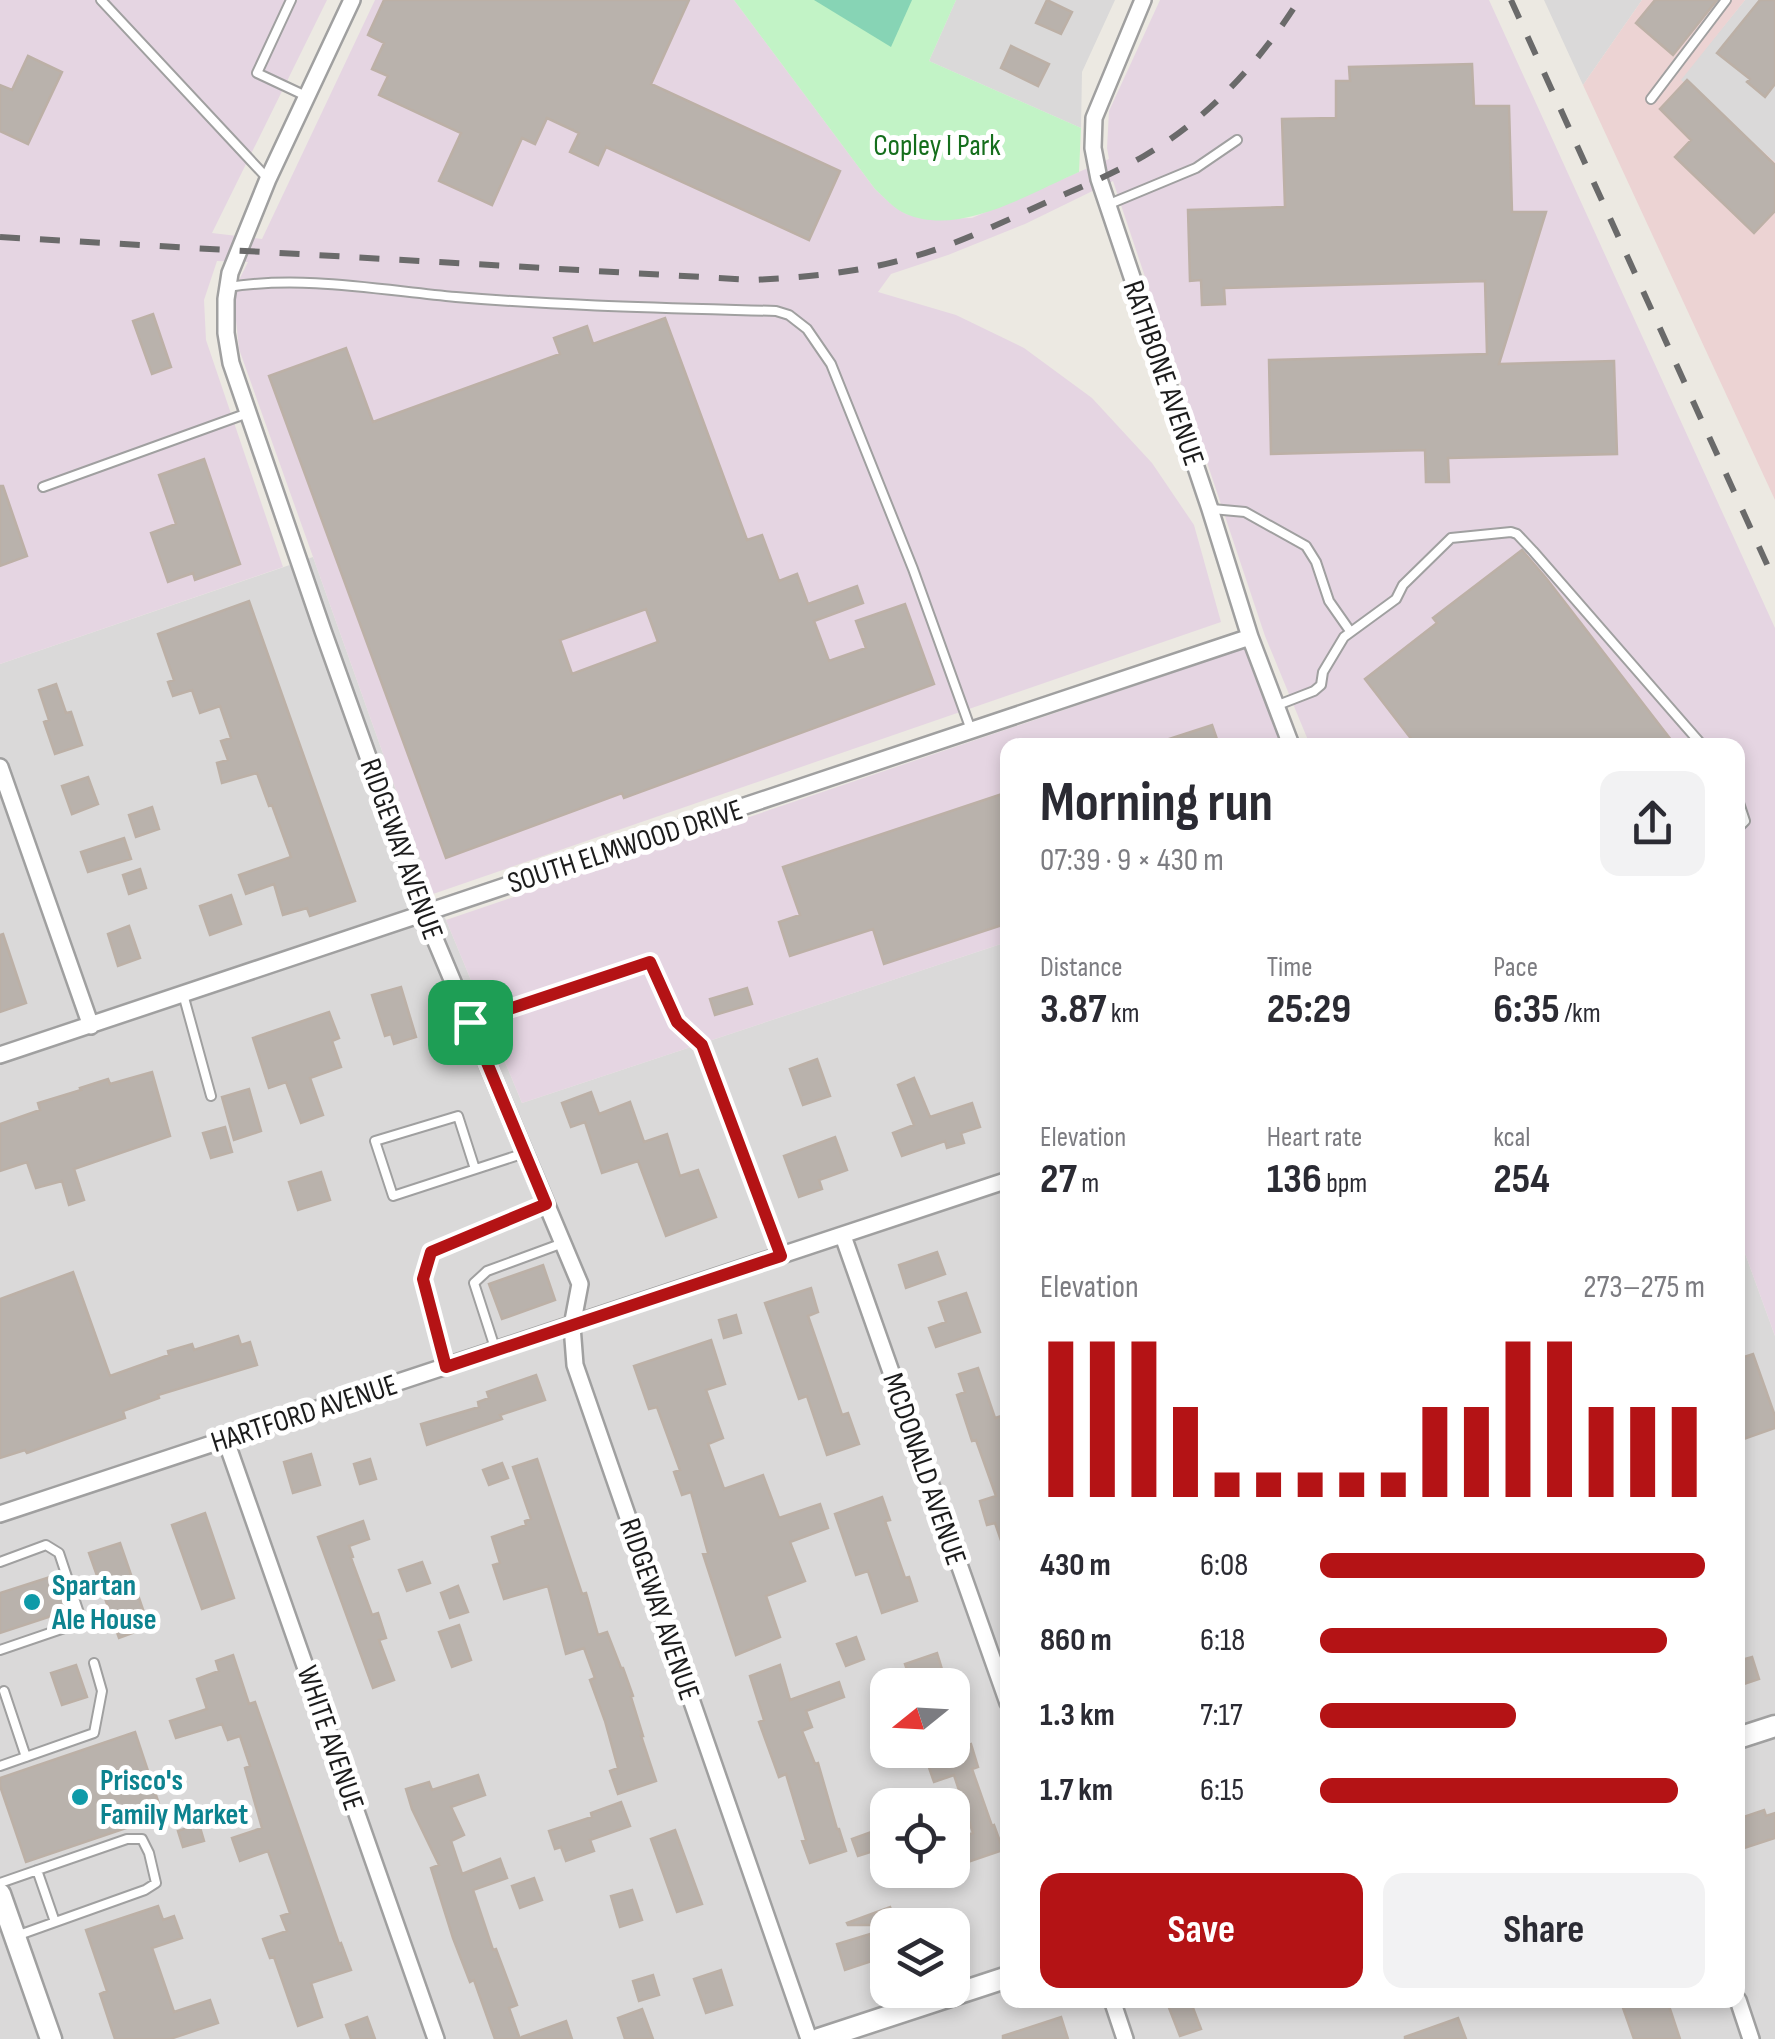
<!DOCTYPE html>
<meta charset="utf-8">
<style>
:root{--surface:#fff;--page:#f2f2f3;--text:#2b2b33;--muted:#7c7c81;--accent:#b41315}
body{margin:0;font-family:"Sofia Sans Condensed",sans-serif;background:var(--page);color:var(--text);height:100vh;display:flex;flex-direction:column;font-size:38px;white-space:nowrap}
*{box-sizing:border-box;margin:0}
p{font-size:32px;color:var(--muted)}
.icon{flex:none;width:55px;height:55px;fill:none;stroke:currentColor;stroke-width:2;stroke-linecap:round;stroke-linejoin:round}
.map{position:relative;flex:1;overflow:hidden}
.details{position:absolute;left:1000px;top:738px;width:745px;height:1270px;display:flex;flex-direction:column;background:var(--surface);border-radius:20px;box-shadow:0 5px 15px #0003}
.details>*{flex:none}
.needle{width:65px;rotate:252deg}
.controls{position:absolute;left:870px;top:1668px;display:grid;gap:20px}
.controls a{display:grid;place-items:center;width:100px;height:100px;border-radius:20px;background:var(--surface);box-shadow:0 5px 15px #0003;font-size:50px}
.pin{position:absolute;display:grid;place-items:center;width:85px;height:85px;color:#fff;margin:-42px;border-radius:20px;box-shadow:0 5px 15px #0006}
.round{display:grid;place-items:center;flex:none;width:105px;height:105px;border-radius:20px;background:var(--page)}
.head{display:flex;align-items:center;justify-content:space-between;height:170px;padding:0 40px}
h1{font-size:55px;font-weight:700;line-height:75px}
.stats{display:grid;grid-template-columns:repeat(3,1fr);gap:15px;height:170px;padding:10px 40px}
.stats div{display:grid;align-content:center}
.stats b{font-size:42px;font-weight:700}
.stats small{font-size:28px;font-weight:400}
.stats p{font-size:28px}
.chart{height:280px;padding:20px 40px}
.chart p{display:flex;justify-content:space-between}
.chart svg{width:100%;height:180px;margin-top:10px;stroke:var(--accent);stroke-width:6}
.action{display:flex;gap:20px;margin-top:auto;padding:20px 40px}
.action a{flex:1;height:115px;border-radius:20px;background:var(--accent);color:#fff;font-size:40px;font-weight:700;line-height:115px;text-align:center}
.action a+a{background:var(--page);color:var(--text)}
ul{padding:0 40px;list-style:none;font-size:32px}
li{display:grid;grid-template-columns:160px 120px 1fr;align-items:center;height:75px}
li i{height:25px;border-radius:12px;background:var(--accent)}
.map>svg:first-child{display:block}
.residential{fill:#dad9d9;fill-rule:evenodd}
.commercial{fill:#ecd3d3}
.industrial{fill:#e5d5e2}
.park{fill:#c2f3c6}
.pitch{fill:#87d4b5}
.building{fill:#b9b2ac;stroke:#bcb0a6;stroke-width:2.5;fill-rule:evenodd}
.lines{fill:none;stroke-linecap:round;stroke-linejoin:round}
.service-casing{stroke:#a0a0a0;stroke-width:12}
.minor-casing{stroke:#a0a0a0;stroke-width:20}
.tertiary-casing{stroke:#a0a0a0;stroke-width:25}
.service{stroke:#fff;stroke-width:8}
.minor{stroke:#fff;stroke-width:15}
.tertiary{stroke:#fff;stroke-width:20}
.rail{stroke:#6a6a6a;stroke-width:6;stroke-dasharray:20 20;stroke-linecap:butt}
.route-casing{stroke:#fff;stroke-width:20}
.route{stroke:#b41315;stroke-width:12}
.culture-dot{fill:#0f9aa8;stroke:#fff;stroke-width:4}
.labels{text-anchor:middle;stroke-width:10;stroke-linejoin:round;paint-order:stroke}
.park-label{font-size:30px;fill:#156e1c;stroke:#fff}
.street-label{font-size:30px;fill:#1c1c1c;stroke:#fff}
.culture-label{font-size:30px;font-weight:bold;fill:#0d838f;stroke:#fff;text-anchor:start}
</style>
<div class="map">
<svg width="1775" height="2039" viewBox="0 0 1775 2039">
<rect width="100%" height="100%" fill="#ece9e2"/>
<path class="residential" d="M 956,0 L 1115,0 L 1082,72 L 1081,128 L 929,61 Z
M 1544,0 L 1642,0 L 1583,85 Z
M 1745,0 L 1775,0 L 1775,162 L 1680,80 Z
M 313,557 L 433,894 L 446,920 L 522,1103 L 1007,942 L 1008,2000 L 1738,2000 L 1738,1234 L 1775,1336 L 1775,2039 L 0,2039 L 0,664 ZM 888,1685 L 952,1685 L 952,1750 L 888,1750 ZM 888,1805 L 952,1805 L 952,1870 L 888,1870 ZM 888,1925 L 952,1925 L 952,1990 L 888,1990 Z"/>
<path class="commercial" d="M 1642,0 L 1745,0 L 1681,80 L 1775,162 L 1775,500 L 1583,85 Z"/>
<path class="industrial" d="M 0,0 L 327,0 L 212,233 L 262,239 L 375,0 L 734,0 L 875,189 L 890,203 L 906,214 L 927,219 L 972,218 L 1109,159 L 1107,148 L 1109,111 L 1160,0 L 1489,0 L 1775,628 L 1775,1336 L 1738,1234 L 1738,745 L 1310,745 L 1265,636 L 1113,181 L 1025,224 L 948,255 L 891,274 L 878,292 L 956,315 L 1024,348 L 1092,398 L 1152,463 L 1194,525 L 1221,622 L 433,894 L 239,349 L 233,292 L 248,262 L 217,261 L 204,300 L 206,340 L 283,567 L 0,664 Z
M 1246,648 L 1283,745 L 1008,745 L 1007,942 L 522,1103 L 446,920 Z"/>
<path class="park" d="M 734,0 L 956,0 L 929,61 L 1081,128 L 1079,172 C 1030,193 960,237 906,214 C 894,209 885,198 875,189 Z"/>
<path class="pitch" d="M 814,0 L 912,0 L 891,47 Z"/>
<path class="building" d="M 384,0 L 689,0 L 651,84 L 840,171 L 809,240 L 606,147 L 598,165 L 570,152 L 579,133 L 547,118 L 535,144 L 522,138 L 492,205 L 439,181 L 461,133 L 379,95 L 388,76 L 372,69 L 384,43 L 368,35 Z
M 1047,0 L 1072,12 L 1061,34 L 1036,23 Z
M 1655,0 L 1717,0 L 1673,55 L 1636,23 Z
M 1760,0 L 1775,0 L 1775,84 L 1765,97 L 1747,82 L 1750,79 L 1717,53 Z
M 1011,46 L 1049,64 L 1038,86 L 1001,68 Z
M 28,56 L 62,72 L 28,144 L 0,131 L 0,85 L 12,90 Z
M 1472,64 L 1474,106 L 1509,106 L 1512,212 L 1546,212 L 1499,364 L 1614,361 L 1617,454 L 1448,458 L 1449,482 L 1426,482 L 1425,450 L 1271,454 L 1269,360 L 1487,354 L 1485,281 L 1224,288 L 1225,304 L 1202,305 L 1201,280 L 1190,281 L 1188,210 L 1285,207 L 1282,119 L 1336,118 L 1336,81 L 1350,81 L 1349,67 Z
M 1687,80 L 1775,165 L 1775,211 L 1754,233 L 1675,157 L 1691,140 L 1660,109 Z
M 153,314 L 171,367 L 152,374 L 133,321 Z
M 665,318 L 747,540 L 762,535 L 779,581 L 797,574 L 808,604 L 857,586 L 863,603 L 814,621 L 829,661 L 866,648 L 856,621 L 905,604 L 934,684 L 624,798 L 622,793 L 446,858 L 269,376 L 346,348 L 373,422 L 560,354 L 554,338 L 587,326 L 593,344 ZM 646,609 L 658,642 L 572,674 L 560,640 Z
M 204,459 L 240,564 L 195,580 L 193,573 L 168,582 L 151,533 L 176,524 L 159,475 Z
M 0,486 L 3,486 L 27,556 L 0,566 Z
M 1522,550 L 1546,578 L 1675,745 L 1416,745 L 1365,679 L 1437,623 L 1433,618 Z
M 249,601 L 355,901 L 310,916 L 307,908 L 283,915 L 274,884 L 246,894 L 239,875 L 291,857 L 272,805 L 269,806 L 257,773 L 222,783 L 217,763 L 228,760 L 221,741 L 231,738 L 220,706 L 200,713 L 192,690 L 173,696 L 168,682 L 174,680 L 158,634 Z
M 56,684 L 66,713 L 71,712 L 82,745 L 55,754 L 44,722 L 49,720 L 39,690 Z
M 1212,725 L 1219,745 L 1160,745 L 1160,742 Z
M 88,777 L 98,804 L 72,814 L 62,786 Z
M 1008,792 L 1008,923 L 884,964 L 873,929 L 790,956 L 779,922 L 800,915 L 783,867 Z
M 152,807 L 159,829 L 136,837 L 129,815 Z
M 124,838 L 131,859 L 88,872 L 81,852 Z
M 140,869 L 146,888 L 129,894 L 123,875 Z
M 231,895 L 241,924 L 210,935 L 200,906 Z
M 129,926 L 140,958 L 118,966 L 108,934 Z
M 3,934 L 26,1003 L 0,1012 L 0,935 Z
M 401,987 L 416,1037 L 394,1044 L 391,1034 L 385,1036 L 372,995 Z
M 747,988 L 752,1004 L 715,1015 L 710,999 Z
M 329,1012 L 339,1038 L 332,1041 L 341,1067 L 310,1078 L 323,1115 L 301,1123 L 286,1082 L 269,1088 L 253,1038 Z
M 817,1059 L 830,1096 L 803,1105 L 790,1069 Z
M 152,1072 L 170,1136 L 74,1169 L 84,1200 L 69,1205 L 62,1181 L 36,1188 L 27,1162 L 0,1171 L 0,1124 L 40,1110 L 38,1103 L 81,1090 L 80,1088 L 108,1079 L 110,1084 Z
M 914,1078 L 930,1117 L 972,1103 L 980,1127 L 961,1133 L 964,1143 L 947,1148 L 945,1141 L 902,1156 L 893,1133 L 914,1125 L 898,1085 Z
M 249,1089 L 261,1131 L 234,1140 L 222,1097 Z
M 591,1092 L 599,1114 L 630,1102 L 644,1142 L 667,1134 L 680,1176 L 698,1170 L 716,1217 L 666,1236 L 638,1161 L 602,1173 L 585,1122 L 571,1127 L 562,1103 Z
M 225,1127 L 232,1152 L 211,1158 L 203,1133 Z
M 835,1137 L 847,1170 L 819,1180 L 822,1189 L 799,1197 L 784,1156 Z
M 321,1172 L 330,1200 L 298,1210 L 289,1182 Z
M 937,1252 L 945,1274 L 906,1288 L 899,1265 Z
M 543,1265 L 555,1300 L 502,1319 L 489,1284 Z
M 73,1272 L 110,1376 L 169,1355 L 168,1351 L 192,1344 L 194,1350 L 238,1336 L 241,1345 L 250,1342 L 257,1365 L 158,1395 L 159,1398 L 123,1411 L 125,1418 L 27,1453 L 25,1450 L 0,1458 L 0,1299 Z
M 811,1288 L 818,1312 L 808,1316 L 842,1415 L 848,1413 L 859,1444 L 827,1455 L 807,1396 L 799,1399 L 765,1303 Z
M 966,1293 L 980,1332 L 936,1347 L 929,1328 L 946,1322 L 939,1302 Z
M 736,1315 L 741,1333 L 724,1338 L 719,1320 Z
M 711,1340 L 725,1384 L 706,1390 L 723,1438 L 708,1444 L 724,1489 L 763,1475 L 779,1518 L 820,1504 L 828,1528 L 790,1542 L 805,1581 L 766,1596 L 780,1637 L 736,1655 L 703,1554 L 708,1553 L 691,1492 L 682,1495 L 674,1472 L 680,1470 L 657,1407 L 649,1409 L 634,1366 Z
M 1753,1354 L 1775,1416 L 1775,1428 L 1738,1441 L 1738,1359 Z
M 978,1368 L 995,1418 L 1008,1414 L 1008,1551 L 1005,1552 L 995,1523 L 987,1525 L 980,1501 L 996,1496 L 976,1440 L 972,1441 L 957,1395 L 965,1392 L 959,1374 Z
M 536,1375 L 545,1400 L 500,1415 L 502,1419 L 427,1445 L 421,1424 L 479,1407 L 478,1402 L 489,1398 L 487,1392 Z
M 311,1454 L 320,1485 L 293,1493 L 284,1462 Z
M 370,1459 L 376,1479 L 360,1484 L 354,1464 Z
M 537,1459 L 582,1594 L 586,1593 L 598,1635 L 607,1632 L 621,1668 L 623,1668 L 633,1696 L 631,1697 L 643,1736 L 641,1736 L 656,1781 L 618,1794 L 610,1771 L 618,1768 L 605,1721 L 590,1680 L 595,1678 L 584,1648 L 566,1654 L 548,1586 L 504,1599 L 493,1565 L 500,1563 L 492,1537 L 526,1525 L 525,1521 L 531,1519 L 513,1467 Z
M 502,1463 L 508,1478 L 489,1485 L 483,1470 Z
M 882,1497 L 890,1520 L 885,1521 L 905,1578 L 909,1577 L 917,1601 L 882,1613 L 868,1571 L 856,1575 L 835,1514 Z
M 205,1513 L 234,1598 L 202,1609 L 172,1525 Z
M 363,1521 L 369,1539 L 349,1546 L 353,1557 L 351,1558 L 372,1615 L 378,1613 L 386,1638 L 379,1640 L 394,1680 L 373,1688 L 318,1537 Z
M 120,1543 L 149,1627 L 119,1638 L 89,1553 Z
M 422,1562 L 430,1583 L 407,1591 L 399,1570 Z
M 56,1575 L 67,1611 L 0,1633 L 0,1593 Z
M 458,1586 L 468,1612 L 450,1618 L 441,1593 Z
M 459,1625 L 471,1660 L 452,1667 L 439,1632 Z
M 856,1637 L 864,1659 L 846,1666 L 837,1644 Z
M 937,1653 L 945,1679 L 929,1685 L 925,1685 L 922,1675 L 910,1679 L 905,1664 Z
M 233,1655 L 249,1704 L 255,1702 L 339,1944 L 341,1943 L 351,1970 L 311,1983 L 322,2017 L 298,2026 L 274,1957 L 270,1958 L 263,1939 L 287,1931 L 281,1916 L 290,1913 L 268,1851 L 240,1861 L 232,1838 L 262,1828 L 245,1768 L 250,1766 L 240,1736 L 228,1740 L 222,1724 L 176,1738 L 170,1721 L 207,1709 L 197,1679 L 219,1671 L 216,1661 Z
M 1752,1657 L 1759,1679 L 1738,1686 L 1738,1661 Z
M 76,1665 L 87,1697 L 62,1705 L 51,1673 Z
M 780,1665 L 790,1700 L 839,1682 L 844,1697 L 806,1711 L 812,1727 L 802,1731 L 815,1764 L 818,1763 L 837,1829 L 839,1829 L 846,1851 L 810,1863 L 802,1841 L 806,1840 L 786,1774 L 779,1777 L 759,1722 L 764,1720 L 750,1676 Z
M 956,1717 L 965,1746 L 971,1744 L 978,1767 L 972,1769 L 992,1826 L 994,1825 L 1003,1850 L 965,1863 L 957,1839 L 973,1833 L 954,1775 L 934,1782 L 923,1750 L 952,1750 L 952,1718 Z
M 135,1732 L 160,1807 L 141,1814 L 144,1822 L 26,1862 L 0,1786 L 0,1778 Z
M 478,1775 L 485,1795 L 451,1807 L 464,1835 L 451,1841 L 462,1874 L 500,1859 L 507,1878 L 473,1890 L 493,1950 L 496,1949 L 517,2005 L 509,2008 L 520,2039 L 495,2039 L 474,1980 L 470,1982 L 453,1938 L 431,1868 L 439,1865 L 412,1809 L 406,1789 L 429,1782 L 432,1790 Z
M 621,1802 L 630,1826 L 590,1840 L 594,1851 L 566,1861 L 561,1847 L 555,1849 L 549,1831 L 592,1817 L 591,1813 Z
M 1764,1810 L 1766,1816 L 1775,1813 L 1775,1838 L 1738,1850 L 1738,1819 Z
M 199,1824 L 204,1841 L 183,1847 L 178,1831 Z
M 675,1830 L 702,1904 L 677,1912 L 651,1839 Z
M 871,1832 L 877,1850 L 858,1856 L 852,1839 Z
M 534,1878 L 542,1900 L 520,1908 L 512,1886 Z
M 632,1890 L 642,1920 L 620,1927 L 611,1896 Z
M 158,1906 L 163,1920 L 174,1916 L 182,1938 L 152,1948 L 174,2012 L 210,2000 L 218,2023 L 170,2039 L 115,2039 L 100,1994 L 107,1991 L 86,1930 Z
M 890,1907 L 896,1925 L 848,1925 L 847,1923 Z
M 870,1934 L 878,1959 L 845,1970 L 837,1944 Z
M 721,1970 L 732,2005 L 706,2013 L 694,1979 Z
M 653,1975 L 659,1995 L 639,2001 L 633,1981 Z
M 1166,2000 L 1190,2000 L 1201,2029 L 1180,2036 Z
M 1635,2000 L 1667,2000 L 1680,2039 L 1634,2039 L 1622,2005 Z
M 642,2009 L 653,2039 L 625,2039 L 618,2018 Z
M 367,2017 L 375,2039 L 351,2039 L 346,2025 Z
M 1061,2017 L 1068,2039 L 1003,2039 L 1003,2036 Z
M 1458,2018 L 1466,2039 L 1405,2039 L 1405,2037 Z
M 566,2021 L 572,2039 L 522,2039 L 522,2037 Z"/>
<g class="lines">
<defs>
<path id="service" d="M 101,0 L 268,179
M 291,0 L 257,73 L 306,96
M 1651,99 L 1726,0
M 1107,205 L 1196,168 L 1237,140
M 228,287 C 304,275 380,290 456,297 C 563,306 670,308 776,311 L 789,315 L 807,329 L 831,364 L 913,569 L 971,730
M 43,487 L 248,413
M 1212,509 L 1245,512 L 1306,546 L 1316,562 L 1329,601 L 1350,631
M 1278,705 L 1314,691 L 1321,685 L 1323,672 L 1344,637 L 1396,599 L 1403,585 L 1451,538 L 1511,532 L 1517,534 L 1533,551 L 1702,745
M 1738,800 L 1745,821 L 1738,828
M 183,994 L 211,1096
M 470,1022 L 649,961 L 677,1022 L 702,1045 L 781,1256
M 475,1169 L 458,1116 L 375,1141 L 393,1196 L 525,1153
M 496,1351 L 474,1283 L 487,1271 L 563,1243
M 446,1367 L 423,1279 L 431,1252 L 547,1204
M 0,1562 L 46,1545 L 59,1553 L 82,1622 L 0,1650
M 4,1691 L 26,1757
M 0,1766 L 94,1733 L 102,1691 L 94,1663
M 37,1870 L 55,1922
M 0,1883 L 127,1839 L 142,1839 L 149,1853 L 156,1883 L 145,1890 L 19,1935"/>
<path id="minor" d="M 352,0 L 268,179 L 230,273 L 226,299 L 226,333 L 231,363 L 323,631 L 424,913 L 580,1284 L 572,1326 L 575,1365 L 809,2039
M 1143,0 L 1094,118 L 1093,148 L 1099,179 L 1210,509 L 1250,637 L 1291,745
M 0,767 L 91,1026
M 0,1055 L 1250,637
M 843,1236 L 1008,1703
M 225,1438 L 436,2039
M 0,1514 L 1008,1180
M 1112,2000 L 1125,2039
M 1738,2000 L 1751,2039"/>
<path id="tertiary" d="M 1738,1738 L 1775,1726
M 0,1894 L 51,2039
M 819,2039 L 1008,1977"/>
</defs>
<use href="#service" class="service-casing"/>
<use href="#minor" class="minor-casing"/>
<use href="#tertiary" class="tertiary-casing"/>
<use href="#service" class="service"/>
<use href="#minor" class="minor"/>
<use href="#tertiary" class="tertiary"/>
<path class="rail" d="M 1511,0 L 1775,582
M 0,237 L 754,280 C 805,277 856,273 905,259 C 954,246 1001,223 1047,202 C 1079,188 1113,174 1144,156 C 1209,118 1259,63 1299,0"/>
</g>
<g class="lines">
<defs>
<path id="route" d="M 650,962 L 677,1022 L 702,1045 L 781,1256 L 446,1367 L 423,1279 L 431,1252 L 546,1204 L 470,1022 Z"/>
</defs>
<use href="#route" class="route-casing"/>
<use href="#route" class="route"/>
</g>
<g class="culture-dot">
<circle cx="32" cy="1602" r="10"/>
<circle cx="80" cy="1797" r="10"/>
</g>
<g class="labels">
<g class="park-label">
<text x="937" y="155">Copley I Park</text>
</g>
<g class="street-label">
<text transform="translate(1164 373) rotate(71)" y="10">RATHBONE AVENUE</text>
<text transform="translate(625 846) rotate(-18)" y="10">SOUTH ELMWOOD DRIVE</text>
<text transform="translate(402 849) rotate(70)" y="10">RIDGEWAY AVENUE</text>
<text transform="translate(304 1413) rotate(-18)" y="10">HARTFORD AVENUE</text>
<text transform="translate(925 1469) rotate(71)" y="10">MCDONALD AVENUE</text>
<text transform="translate(660 1609) rotate(71)" y="10">RIDGEWAY AVENUE</text>
<text transform="translate(331 1738) rotate(71)" y="10">WHITE AVENUE</text>
</g>
<g class="culture-label">
<text x="52" y="1595">Spartan<tspan x="52" dy="34">Ale House</tspan></text>
<text x="100" y="1790">Prisco's<tspan x="100" dy="34">Family Market</tspan></text>
</g>
</g>
</svg>
<div class="controls">
<a><svg class="needle" viewBox="-14 -14 28 28"><path d="M0-13l5 13h-10z" fill="#e53935"/><path d="M0 13l5-13h-10z" fill="#7c7c81"/></svg></a>
<a><svg class="icon" aria-label="locate" viewBox="0 0 24 24"><circle cx="12" cy="12" r="6"/><path d="M12 2v4M12 18v4M2 12h4M18 12h4"/></svg></a>
<a><svg class="icon" aria-label="layers" viewBox="0 0 24 24"><path d="M12 4l9 5-9 5-9-5zM3 14l9 5 9-5"/></svg></a>
</div>
<div class="pin" style="left:470px;top:1022px;background:#1e9e55"><svg class="icon" aria-label="arrive" viewBox="0 0 24 24"><path d="M6 21V4h12l-3 4 3 4H6"/></svg></div>
<section class="details">
<div class="head"><div><h1>Morning run</h1><p>07:39 · 9 × 430 m</p></div><a class="round"><svg class="icon" aria-label="share" viewBox="0 0 24 24"><path d="M12 15V3M7 8l5-5 5 5M5 13v7h14v-7"/></svg></a></div>
<div class="stats">
<div><p>Distance</p><b>3.87<small> km</small></b></div>
<div><p>Time</p><b>25:29</b></div>
<div><p>Pace</p><b>6:35<small> /km</small></b></div>
</div>
<div class="stats">
<div><p>Elevation</p><b>27<small> m</small></b></div>
<div><p>Heart rate</p><b>136<small> bpm</small></b></div>
<div><p>kcal</p><b>254</b></div>
</div>
<div class="chart"><p><span>Elevation</span>273–275 m</p>
<svg viewBox="0 0 160 44" preserveAspectRatio="none"><path d="M5 44V6M15 44V6M25 44V6M35 44V22M45 44V38M55 44V38M65 44V38M75 44V38M85 44V38M95 44V22M105 44V22M115 44V6M125 44V6M135 44V22M145 44V22M155 44V22"/></svg>
</div>
<ul>
<li><b>430 m</b>6:08<i style="width:100%"></i></li>
<li><b>860 m</b>6:18<i style="width:90%"></i></li>
<li><b>1.3 km</b>7:17<i style="width:51%"></i></li>
<li><b>1.7 km</b>6:15<i style="width:93%"></i></li>
</ul>
<div class="action"><a>Save</a><a>Share</a></div>
</section>
</div>
